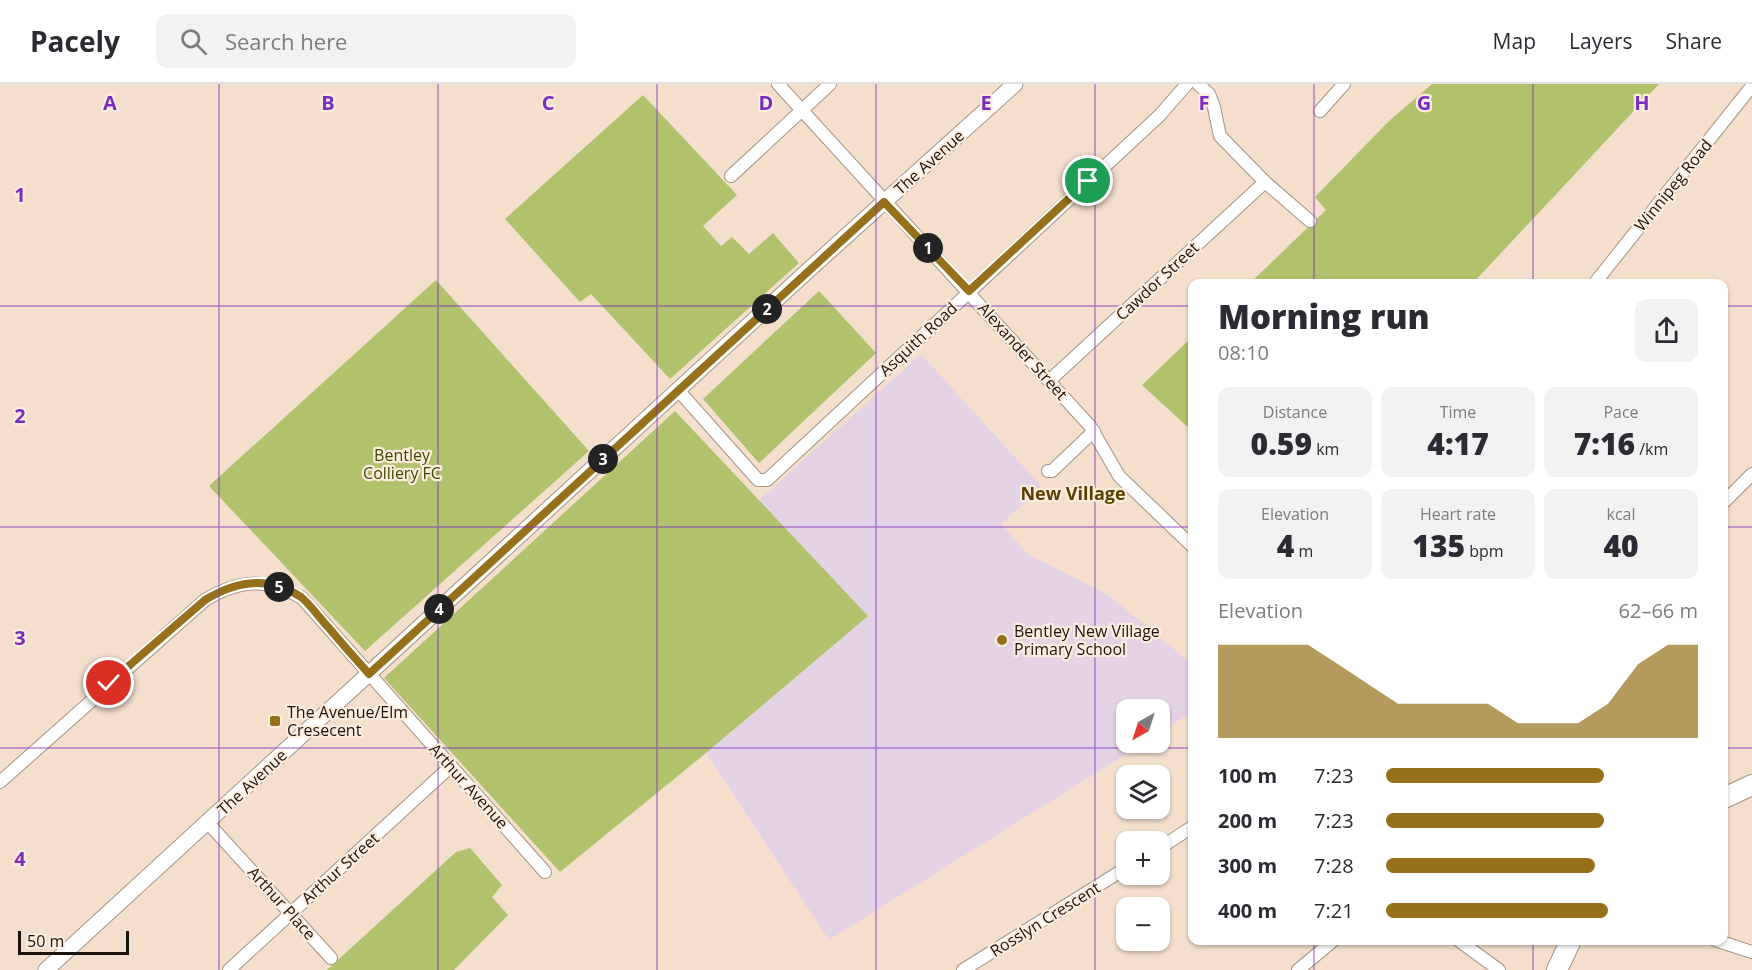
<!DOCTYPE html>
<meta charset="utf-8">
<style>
:root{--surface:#fff;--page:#f2f2f3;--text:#2b2b33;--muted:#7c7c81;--line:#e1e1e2;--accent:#97701b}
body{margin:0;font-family:"Open Sans",sans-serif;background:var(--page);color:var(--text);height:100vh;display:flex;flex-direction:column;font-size:22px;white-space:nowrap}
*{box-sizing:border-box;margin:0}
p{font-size:20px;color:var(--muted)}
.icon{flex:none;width:33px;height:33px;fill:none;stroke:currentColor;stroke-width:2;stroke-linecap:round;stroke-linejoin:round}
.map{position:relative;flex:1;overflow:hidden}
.details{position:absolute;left:1188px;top:195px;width:540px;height:666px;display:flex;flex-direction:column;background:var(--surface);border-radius:12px;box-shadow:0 2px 4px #0004}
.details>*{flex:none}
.needle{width:39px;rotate:219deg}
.tools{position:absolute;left:1116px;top:615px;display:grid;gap:12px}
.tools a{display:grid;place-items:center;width:54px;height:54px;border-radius:12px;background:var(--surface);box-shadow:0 2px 4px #0004;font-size:30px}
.scale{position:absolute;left:18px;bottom:15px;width:111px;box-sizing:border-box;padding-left:6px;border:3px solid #1b140e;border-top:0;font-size:16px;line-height:21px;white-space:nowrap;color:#1b140e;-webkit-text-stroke:4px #fdedde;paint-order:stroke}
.pin{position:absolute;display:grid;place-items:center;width:51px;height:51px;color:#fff;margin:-26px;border:3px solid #fff;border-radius:50%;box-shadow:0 2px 6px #0007}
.km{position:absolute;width:30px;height:30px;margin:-15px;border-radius:50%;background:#222;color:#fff;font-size:16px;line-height:30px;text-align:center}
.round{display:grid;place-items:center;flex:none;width:63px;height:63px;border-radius:12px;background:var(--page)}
.head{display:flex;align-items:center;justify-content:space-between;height:102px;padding:0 30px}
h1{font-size:33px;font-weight:800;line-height:45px}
.figures{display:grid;grid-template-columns:repeat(3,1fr);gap:9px;height:102px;padding:6px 30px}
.figures div{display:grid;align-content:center;border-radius:12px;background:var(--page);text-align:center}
.figures b{font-size:30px;font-weight:800}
.figures small{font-size:16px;font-weight:400}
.figures p{font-size:16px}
.chart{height:168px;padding:12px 30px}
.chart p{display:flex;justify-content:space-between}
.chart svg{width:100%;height:108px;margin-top:6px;fill:var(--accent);opacity:.7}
ul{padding:0 30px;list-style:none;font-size:20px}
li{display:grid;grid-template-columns:96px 72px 1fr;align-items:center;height:45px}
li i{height:15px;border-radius:8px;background:var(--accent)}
header{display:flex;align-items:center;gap:36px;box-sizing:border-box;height:84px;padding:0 30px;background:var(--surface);border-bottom:2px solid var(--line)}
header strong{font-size:28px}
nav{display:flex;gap:33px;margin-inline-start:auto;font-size:21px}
.search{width:420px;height:54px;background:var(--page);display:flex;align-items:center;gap:15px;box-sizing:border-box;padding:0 21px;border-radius:12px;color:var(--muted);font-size:22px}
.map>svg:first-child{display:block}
.education{fill:#e4d3e4}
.green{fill:#b1c16c}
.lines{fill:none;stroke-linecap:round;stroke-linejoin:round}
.minor-casing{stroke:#a69382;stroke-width:14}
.tertiary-casing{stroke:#a69382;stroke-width:17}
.trunk-casing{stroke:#a69382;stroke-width:22}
.minor{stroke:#fff;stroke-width:12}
.tertiary{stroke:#fff;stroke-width:15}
.trunk{stroke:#fff;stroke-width:20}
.route-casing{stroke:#fff;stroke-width:12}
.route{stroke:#97701b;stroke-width:8}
.grid{fill:none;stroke:#7b2cbf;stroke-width:1.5;stroke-opacity:0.55}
.poi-dot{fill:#97701b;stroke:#fdedde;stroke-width:2}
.labels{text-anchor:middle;stroke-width:4.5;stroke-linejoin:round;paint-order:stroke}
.street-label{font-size:16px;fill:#1b140e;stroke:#fdedde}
.park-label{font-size:16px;fill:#3d4600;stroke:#fdedde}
.poi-label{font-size:16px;fill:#1b140e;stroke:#fdedde;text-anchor:start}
.neighbourhood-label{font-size:18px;font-weight:bold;fill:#5a3f00;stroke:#fdedde}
.grid-label{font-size:20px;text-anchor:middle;font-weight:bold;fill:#7b2cbf;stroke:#fdedde;stroke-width:4.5;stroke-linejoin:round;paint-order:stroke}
</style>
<header>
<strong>Pacely</strong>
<div class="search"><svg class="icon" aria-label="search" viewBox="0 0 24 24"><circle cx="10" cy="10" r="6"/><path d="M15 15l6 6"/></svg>Search here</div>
<nav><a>Map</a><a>Layers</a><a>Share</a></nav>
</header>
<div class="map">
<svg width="1752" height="886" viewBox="0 0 1752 886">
<rect width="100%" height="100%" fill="#f3dfcc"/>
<path class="education" d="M 921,270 L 1042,403 L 1001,440 L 1028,470 L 1110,512 L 1192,580 L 1192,628 L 1160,648 L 1160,626 L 1126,626 L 1126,658 L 1144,659 L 829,856 L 706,669 L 868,532 L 758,417 Z"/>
<path class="green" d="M 1432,0 L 1659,0 L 1473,199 L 1249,200 L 1326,126 L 1315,113 L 1388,38 Z
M 643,11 L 737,111 L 703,142 L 721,162 L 732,153 L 749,170 L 773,149 L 799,179 L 670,295 L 591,210 L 580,218 L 505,135 Z
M 436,196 L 589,367 L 365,567 L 209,402 Z
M 819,207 L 876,269 L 759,379 L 703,315 Z
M 1192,253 L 1192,347 L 1142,301 Z
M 675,327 L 868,532 L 706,669 L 560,788 L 384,594 Z
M 470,764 L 502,801 L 492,813 L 508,831 L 454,886 L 327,886 L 456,768 Z"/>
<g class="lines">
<defs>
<path id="minor" d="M 778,0 L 1090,342 L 1119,392 L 1192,462
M 1198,0 L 1209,10 L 1214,23 L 1220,52 L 1265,98 L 1310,137
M 1320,27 L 1344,0
M 731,92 L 830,0
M 1594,200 L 1752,2
M 1050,296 L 1265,98
M 678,306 L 758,396 L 767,396 L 1160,31 L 1187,0
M 1048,387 L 1052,387 L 1094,347
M 1724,418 L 1752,390
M 0,698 L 205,516 C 240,495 266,494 302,514 L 545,788
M 208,739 L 331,874
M 1160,764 L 1192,743
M 1458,856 L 1499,886
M 1715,856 L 1752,868
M 229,886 L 451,682
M 963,886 L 1126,784
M 1298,886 L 1334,856"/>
<path id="tertiary" d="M 46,886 L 813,182 L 1015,0"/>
<path id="trunk" d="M 1724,714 L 1752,701
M 1557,886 L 1571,856"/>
</defs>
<use href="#minor" class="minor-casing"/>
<use href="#tertiary" class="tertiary-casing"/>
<use href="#trunk" class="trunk-casing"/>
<use href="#minor" class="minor"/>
<use href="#tertiary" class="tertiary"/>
<use href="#trunk" class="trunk"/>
</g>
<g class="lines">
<defs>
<path id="route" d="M 109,599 L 205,516 C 236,497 269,491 301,513 C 311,521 320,535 329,544 C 342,560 356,575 369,590 L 884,118 L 969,207 L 1088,97"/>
</defs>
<use href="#route" class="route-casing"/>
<use href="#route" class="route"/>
</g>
<path class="grid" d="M 219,0 L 219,886M 438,0 L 438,886M 657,0 L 657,886M 876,0 L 876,886M 1095,0 L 1095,886M 1314,0 L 1314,200M 1533,0 L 1533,200M 0,222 L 1192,222M 1724,222 L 1752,222M 0,443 L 1192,443M 1724,443 L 1752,443M 0,664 L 1192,664M 1724,664 L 1752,664M 1314,856 L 1314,886M 1533,856 L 1533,886"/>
<g class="poi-dot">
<circle cx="1002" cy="556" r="6"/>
<rect x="269" y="631" width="12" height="12" rx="3"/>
</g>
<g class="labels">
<g class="street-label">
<text transform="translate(929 78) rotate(-42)" y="6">The Avenue</text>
<text transform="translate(1673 101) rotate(-51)" y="6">Winnipeg Road</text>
<text transform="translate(1157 197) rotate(-43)" y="6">Cawdor Street</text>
<text transform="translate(918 255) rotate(-43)" y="6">Asquith Road</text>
<text transform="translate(1023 267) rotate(48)" y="6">Alexander Street</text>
<text transform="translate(252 698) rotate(-43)" y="6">The Avenue</text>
<text transform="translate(469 702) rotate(48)" y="6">Arthur Avenue</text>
<text transform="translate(340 784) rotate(-42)" y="6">Arthur Street</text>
<text transform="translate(282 819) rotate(48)" y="6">Arthur Place</text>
<text transform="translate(1045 835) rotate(-32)" y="6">Rosslyn Crescent</text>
</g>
<g class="park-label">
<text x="402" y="377">Bentley<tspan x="402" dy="18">Colliery FC</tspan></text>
</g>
<g class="poi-label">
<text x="1014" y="553">Bentley New Village<tspan x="1014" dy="18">Primary School</tspan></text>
<text x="287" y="634">The Avenue/Elm<tspan x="287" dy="18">Cresecent</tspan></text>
</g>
<g class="neighbourhood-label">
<text x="1073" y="416">New Village</text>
</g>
</g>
<g class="grid-label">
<text x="110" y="26">A</text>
<text x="328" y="26">B</text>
<text x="548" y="26">C</text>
<text x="766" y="26">D</text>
<text x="986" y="26">E</text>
<text x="1204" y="26">F</text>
<text x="1424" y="26">G</text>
<text x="1642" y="26">H</text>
<text x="20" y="118">1</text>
<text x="20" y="339">2</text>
<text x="20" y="561">3</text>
<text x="20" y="782">4</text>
</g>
</svg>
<div class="tools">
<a><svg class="needle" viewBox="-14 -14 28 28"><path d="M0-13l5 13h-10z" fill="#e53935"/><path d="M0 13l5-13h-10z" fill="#7c7c81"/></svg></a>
<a><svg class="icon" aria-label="layers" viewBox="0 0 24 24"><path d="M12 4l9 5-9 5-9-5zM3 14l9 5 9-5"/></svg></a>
<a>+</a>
<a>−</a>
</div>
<div class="scale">50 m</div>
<div class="pin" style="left:1088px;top:97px;background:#1e9e55"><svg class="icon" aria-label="arrive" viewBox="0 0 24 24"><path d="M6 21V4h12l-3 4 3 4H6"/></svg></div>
<div class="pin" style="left:109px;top:599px;background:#d93025"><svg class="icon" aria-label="check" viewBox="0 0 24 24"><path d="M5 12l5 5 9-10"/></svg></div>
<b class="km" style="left:928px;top:164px">1</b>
<b class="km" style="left:767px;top:225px">2</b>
<b class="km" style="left:603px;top:375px">3</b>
<b class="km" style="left:439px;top:525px">4</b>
<b class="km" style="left:279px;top:503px">5</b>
<section class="details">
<div class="head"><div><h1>Morning run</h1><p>08:10</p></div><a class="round"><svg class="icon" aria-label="share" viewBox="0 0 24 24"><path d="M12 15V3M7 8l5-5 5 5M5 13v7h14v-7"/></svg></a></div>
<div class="figures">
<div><p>Distance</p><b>0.59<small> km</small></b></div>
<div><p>Time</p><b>4:17</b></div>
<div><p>Pace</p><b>7:16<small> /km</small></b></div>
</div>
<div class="figures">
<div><p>Elevation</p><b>4<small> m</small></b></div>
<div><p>Heart rate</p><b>135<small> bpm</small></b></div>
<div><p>kcal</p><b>40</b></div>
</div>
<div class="chart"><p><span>Elevation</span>62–66 m</p>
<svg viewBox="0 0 160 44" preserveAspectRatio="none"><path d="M0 44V6L10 6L20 6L30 6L40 14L50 22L60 30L70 30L80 30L90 30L100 38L110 38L120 38L130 30L140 14L150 6L160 6V44z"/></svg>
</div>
<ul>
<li><b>100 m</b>7:23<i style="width:70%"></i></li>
<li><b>200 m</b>7:23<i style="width:70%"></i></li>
<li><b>300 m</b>7:28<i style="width:67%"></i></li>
<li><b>400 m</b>7:21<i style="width:71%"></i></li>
</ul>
</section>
</div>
